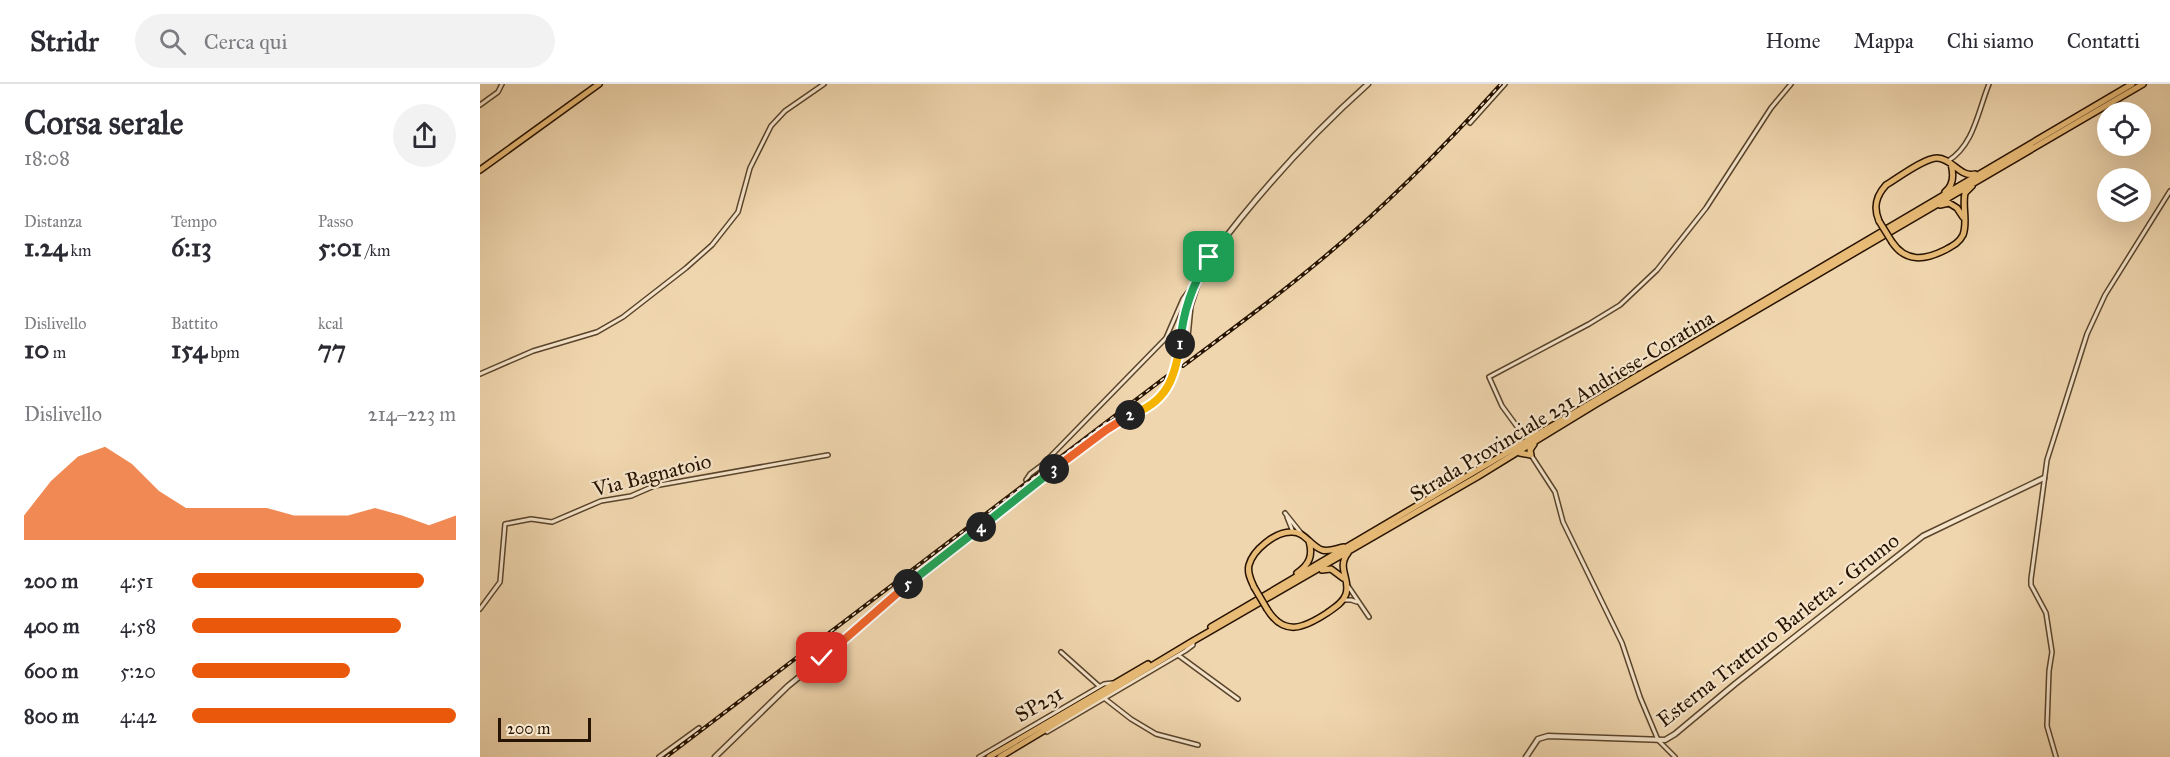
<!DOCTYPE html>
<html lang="it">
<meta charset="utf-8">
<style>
:root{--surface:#fff;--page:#f2f2f3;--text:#2b2b33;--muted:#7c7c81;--line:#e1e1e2;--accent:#ea580c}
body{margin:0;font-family:"IM FELL Great Primer",serif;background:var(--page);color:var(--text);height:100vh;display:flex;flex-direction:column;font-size:22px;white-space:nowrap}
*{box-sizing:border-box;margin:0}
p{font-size:20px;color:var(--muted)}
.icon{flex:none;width:33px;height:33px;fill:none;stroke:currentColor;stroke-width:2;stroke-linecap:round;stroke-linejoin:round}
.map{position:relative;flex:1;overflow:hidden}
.sheet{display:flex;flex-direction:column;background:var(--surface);width:480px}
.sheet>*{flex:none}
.buttons{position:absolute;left:1617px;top:18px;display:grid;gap:12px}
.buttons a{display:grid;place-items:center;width:54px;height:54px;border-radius:50%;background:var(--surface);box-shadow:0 6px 24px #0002;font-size:30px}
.scale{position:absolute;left:18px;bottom:15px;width:93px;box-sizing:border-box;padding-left:6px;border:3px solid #271301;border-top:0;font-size:16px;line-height:21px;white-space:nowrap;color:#271301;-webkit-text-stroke:4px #f5e4ca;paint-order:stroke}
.pin{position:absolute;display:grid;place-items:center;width:51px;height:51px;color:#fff;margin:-26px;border-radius:12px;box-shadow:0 3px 9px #0006}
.km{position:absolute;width:30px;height:30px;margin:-15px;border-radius:50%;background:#222;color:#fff;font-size:16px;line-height:30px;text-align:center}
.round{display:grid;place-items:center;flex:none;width:63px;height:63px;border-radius:32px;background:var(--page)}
.overview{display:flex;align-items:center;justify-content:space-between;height:102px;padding:0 24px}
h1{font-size:33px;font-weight:700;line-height:45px}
.stats{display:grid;grid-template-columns:repeat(3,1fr);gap:9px;height:102px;padding:6px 24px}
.stats div{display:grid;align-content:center}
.stats b{font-size:26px;font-weight:700}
.stats small{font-size:16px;font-weight:400}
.stats p{font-size:16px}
.chart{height:168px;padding:12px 24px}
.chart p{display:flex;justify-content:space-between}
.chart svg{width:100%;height:108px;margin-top:6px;fill:var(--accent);opacity:.7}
ul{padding:0 24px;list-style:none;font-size:20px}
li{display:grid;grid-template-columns:96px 72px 1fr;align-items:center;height:45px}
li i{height:15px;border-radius:8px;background:var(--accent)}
header{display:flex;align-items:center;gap:36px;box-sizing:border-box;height:84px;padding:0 30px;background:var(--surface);border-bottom:2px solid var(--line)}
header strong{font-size:28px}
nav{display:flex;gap:33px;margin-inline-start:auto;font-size:21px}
.search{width:420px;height:54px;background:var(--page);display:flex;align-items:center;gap:15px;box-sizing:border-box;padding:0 21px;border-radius:33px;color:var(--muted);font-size:22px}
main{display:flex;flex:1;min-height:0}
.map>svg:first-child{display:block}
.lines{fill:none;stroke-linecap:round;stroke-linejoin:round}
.minor-casing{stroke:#59442c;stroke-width:6}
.tertiary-casing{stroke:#59442c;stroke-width:7}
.primary-casing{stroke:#271301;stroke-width:8}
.trunk-casing{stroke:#271301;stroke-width:8}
.minor{stroke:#f5e4ca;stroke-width:3}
.tertiary{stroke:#f5e4ca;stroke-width:4}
.primary{stroke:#e8bb77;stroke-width:5}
.trunk{stroke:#e8bb77;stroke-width:5}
.rail-casing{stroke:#271301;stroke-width:4}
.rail{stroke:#f5e4ca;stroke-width:1.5;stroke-dasharray:4.5;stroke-linecap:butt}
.trunk-bridge-casing{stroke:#271301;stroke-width:8;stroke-linecap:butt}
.trunk-bridge{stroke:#e8bb77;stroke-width:5}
.split-1-casing{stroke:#fff;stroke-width:12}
.split-2-casing{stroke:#fff;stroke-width:12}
.split-3-casing{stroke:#fff;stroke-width:12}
.split-4-casing{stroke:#fff;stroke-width:12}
.split-5-casing{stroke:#fff;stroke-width:12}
.split-6-casing{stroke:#fff;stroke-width:12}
.split-7-casing{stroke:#fff;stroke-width:12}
.split-1{stroke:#22a559;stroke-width:8}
.split-2{stroke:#f5b400;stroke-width:8}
.split-3{stroke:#f0652b;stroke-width:8}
.split-4{stroke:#22a559;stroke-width:8}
.split-5{stroke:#22a559;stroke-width:8}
.split-6{stroke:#f0652b;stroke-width:8}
.split-7{stroke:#f5b400;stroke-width:8}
.labels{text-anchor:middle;stroke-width:4.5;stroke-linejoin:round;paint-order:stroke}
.street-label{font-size:21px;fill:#271301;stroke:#f5e4ca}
</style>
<header>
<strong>Stridr</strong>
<div class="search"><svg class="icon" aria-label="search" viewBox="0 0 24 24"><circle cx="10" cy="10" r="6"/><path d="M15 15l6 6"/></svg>Cerca qui</div>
<nav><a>Home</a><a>Mappa</a><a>Chi siamo</a><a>Contatti</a></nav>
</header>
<main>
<section class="sheet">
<div class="overview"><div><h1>Corsa serale</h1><p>18:08</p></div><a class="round"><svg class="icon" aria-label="share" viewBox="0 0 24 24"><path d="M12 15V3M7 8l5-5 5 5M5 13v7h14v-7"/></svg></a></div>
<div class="stats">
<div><p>Distanza</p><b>1.24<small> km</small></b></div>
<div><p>Tempo</p><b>6:13</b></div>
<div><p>Passo</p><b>5:01<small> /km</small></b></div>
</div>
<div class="stats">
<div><p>Dislivello</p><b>10<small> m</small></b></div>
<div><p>Battito</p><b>154<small> bpm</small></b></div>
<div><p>kcal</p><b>77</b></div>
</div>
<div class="chart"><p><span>Dislivello</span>214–223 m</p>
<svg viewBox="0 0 160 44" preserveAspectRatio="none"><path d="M0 44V34L10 20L20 10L30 6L40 13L50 24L60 31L70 31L80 31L90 31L100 34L110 34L120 34L130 31L140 34L150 38L160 34V44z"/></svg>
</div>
<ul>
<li><b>200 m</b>4:51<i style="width:88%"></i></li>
<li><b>400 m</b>4:58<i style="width:79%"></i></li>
<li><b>600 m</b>5:20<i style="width:60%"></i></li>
<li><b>800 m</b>4:42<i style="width:100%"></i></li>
</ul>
</section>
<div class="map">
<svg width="1690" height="673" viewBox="0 0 1690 673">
<rect width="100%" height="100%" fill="#f0d6ae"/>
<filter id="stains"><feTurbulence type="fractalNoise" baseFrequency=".00333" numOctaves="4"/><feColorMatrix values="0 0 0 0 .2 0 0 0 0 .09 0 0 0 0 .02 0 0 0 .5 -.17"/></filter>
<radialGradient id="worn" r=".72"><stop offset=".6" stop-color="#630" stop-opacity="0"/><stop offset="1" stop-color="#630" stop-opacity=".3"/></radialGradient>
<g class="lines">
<defs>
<path id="minor" d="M 0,21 L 18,8 L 22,0
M 990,39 L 1025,0
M 1468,77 C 1494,61 1498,27 1509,0
M 686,254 L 697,255
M 702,255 L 708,253 L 711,222 L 723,185
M 0,290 L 53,267 L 117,248 L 143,233 L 206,184 L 232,161 L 258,128 L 270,84 L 291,42 L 305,27 L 344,0
M 1041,348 L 1022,322 L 1009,293 L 1109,240 L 1140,221 L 1177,186 L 1226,124 L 1291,24 L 1311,0
M 1051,371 L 1075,408 L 1083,438 L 1142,559 L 1160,613 L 1178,656 L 1195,673
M 546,396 L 550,390 L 562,381 L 686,254 L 703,215 L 711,204
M 805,429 L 821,449
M 807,433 L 813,448
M 868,502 L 889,533
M 863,516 L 871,516 L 877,518
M 0,525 L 20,498 L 25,440 L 51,435 L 72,438 L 121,417 L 151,412 L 174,402 L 348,371
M 581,568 L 619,602
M 698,571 L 758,615
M 624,614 L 651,635 L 676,650 L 718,661
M 567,648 L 705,567 L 713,561 L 713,558
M 179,673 L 219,644
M 499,673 L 624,600 L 632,599
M 1576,673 L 1567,642 L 1569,587 L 1572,568 L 1566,529 L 1551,501 L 1551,495 L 1567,376 L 1607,250 L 1625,211 L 1690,107"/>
<path id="tertiary" d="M 235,673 L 308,602 L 382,542 L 428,501 L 625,346 C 640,336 660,329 673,319 C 701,298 698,263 703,232 C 706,216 712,200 721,186 C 733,168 747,152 760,135 C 799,87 842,41 888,0
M 1046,673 L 1058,655 L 1068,652 L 1185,656 L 1195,650 L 1255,600 L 1443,452 L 1564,394"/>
<path id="primary" d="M 0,86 L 119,0"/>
<path id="trunk" d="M 1465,108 C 1474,101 1474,91 1471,80
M 1460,121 L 1469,119 L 1477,124 L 1483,133
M 1399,137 C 1393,123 1396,112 1406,101 C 1418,94 1444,74 1457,74 C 1472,74 1480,94 1495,90
M 1412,158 C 1426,179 1445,176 1465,166 C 1472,162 1479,159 1483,151 C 1488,138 1482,123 1485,109 L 1492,102
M 1034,362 L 1039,358 L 1041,348 L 1046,351 L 1056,349
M 1040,369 L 1051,371 L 1050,366 L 1054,360
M 842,486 L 851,485 L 863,494
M 817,489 C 830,480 833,471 829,457
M 774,503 C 771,496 767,489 769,481 C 773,466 795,448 811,448 C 825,447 830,462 842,466 C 850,468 857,464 864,463
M 787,525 C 804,553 824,544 847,529 C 854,524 863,519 866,510 C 871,495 856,484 868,469
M 731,543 L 1652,0
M 509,673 L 668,580
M 520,673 L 713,557 L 997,393 L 1116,320 L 1663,0"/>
</defs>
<use href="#minor" class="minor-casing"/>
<use href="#tertiary" class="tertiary-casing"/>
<use href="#primary" class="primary-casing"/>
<use href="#trunk" class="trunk-casing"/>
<use href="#minor" class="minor"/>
<use href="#tertiary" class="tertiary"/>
<use href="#primary" class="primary"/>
<use href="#trunk" class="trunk"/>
<defs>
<path id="rail" d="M 703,282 C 748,248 794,215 837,179 C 903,125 964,63 1021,0
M 186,673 L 687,292"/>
</defs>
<use href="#rail" class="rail-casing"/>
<use href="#rail" class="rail"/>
<defs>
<path id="trunk-bridge" d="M 1399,137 L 1412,158
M 774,503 L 787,525"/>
</defs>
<use href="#trunk-bridge" class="trunk-bridge-casing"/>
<use href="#trunk-bridge" class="trunk-bridge"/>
</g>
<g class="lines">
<defs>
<path id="split-1" d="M 700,260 C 703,227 712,202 729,173"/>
<path id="split-2" d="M 650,331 C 686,319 695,295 700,260"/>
<path id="split-3" d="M 574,385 L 626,346 L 650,331"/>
<path id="split-4" d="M 501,443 L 574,385"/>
<path id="split-5" d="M 428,500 L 501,443"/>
<path id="split-6" d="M 358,561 L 428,500"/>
<path id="split-7" d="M 342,574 L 358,561"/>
</defs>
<use href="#split-1" class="split-1-casing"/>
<use href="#split-2" class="split-2-casing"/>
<use href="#split-3" class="split-3-casing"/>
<use href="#split-4" class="split-4-casing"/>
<use href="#split-5" class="split-5-casing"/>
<use href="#split-6" class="split-6-casing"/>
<use href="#split-7" class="split-7-casing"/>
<use href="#split-1" class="split-1"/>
<use href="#split-2" class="split-2"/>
<use href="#split-3" class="split-3"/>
<use href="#split-4" class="split-4"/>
<use href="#split-5" class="split-5"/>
<use href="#split-6" class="split-6"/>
<use href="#split-7" class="split-7"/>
</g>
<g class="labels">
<g class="street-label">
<text transform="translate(1082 322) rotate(-31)" y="7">Strada Provinciale 231 Andriese-Coratina</text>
<text transform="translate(172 391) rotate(-14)" y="7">Via Bagnatoio</text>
<text transform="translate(1298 546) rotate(-38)" y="7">Esterna Tratturo Barletta - Grumo</text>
<text transform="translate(559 620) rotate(-30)" y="7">SP231</text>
</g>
</g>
<rect width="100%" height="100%" filter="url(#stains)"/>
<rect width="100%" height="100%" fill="url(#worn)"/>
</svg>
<div class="buttons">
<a><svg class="icon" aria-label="locate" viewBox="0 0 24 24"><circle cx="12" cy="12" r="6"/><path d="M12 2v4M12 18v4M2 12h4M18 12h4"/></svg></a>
<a><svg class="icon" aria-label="layers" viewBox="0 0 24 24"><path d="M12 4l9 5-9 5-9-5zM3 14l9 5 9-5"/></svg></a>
</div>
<div class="scale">200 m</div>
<div class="pin" style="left:729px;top:173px;background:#1e9e55"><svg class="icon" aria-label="arrive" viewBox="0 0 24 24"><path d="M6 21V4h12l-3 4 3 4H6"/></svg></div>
<div class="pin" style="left:342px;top:574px;background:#d93025"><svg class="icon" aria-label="check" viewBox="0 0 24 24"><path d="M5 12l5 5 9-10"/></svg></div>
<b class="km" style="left:700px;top:260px">1</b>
<b class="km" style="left:650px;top:331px">2</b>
<b class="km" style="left:574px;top:385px">3</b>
<b class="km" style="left:501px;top:443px">4</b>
<b class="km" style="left:428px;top:500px">5</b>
</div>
</main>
